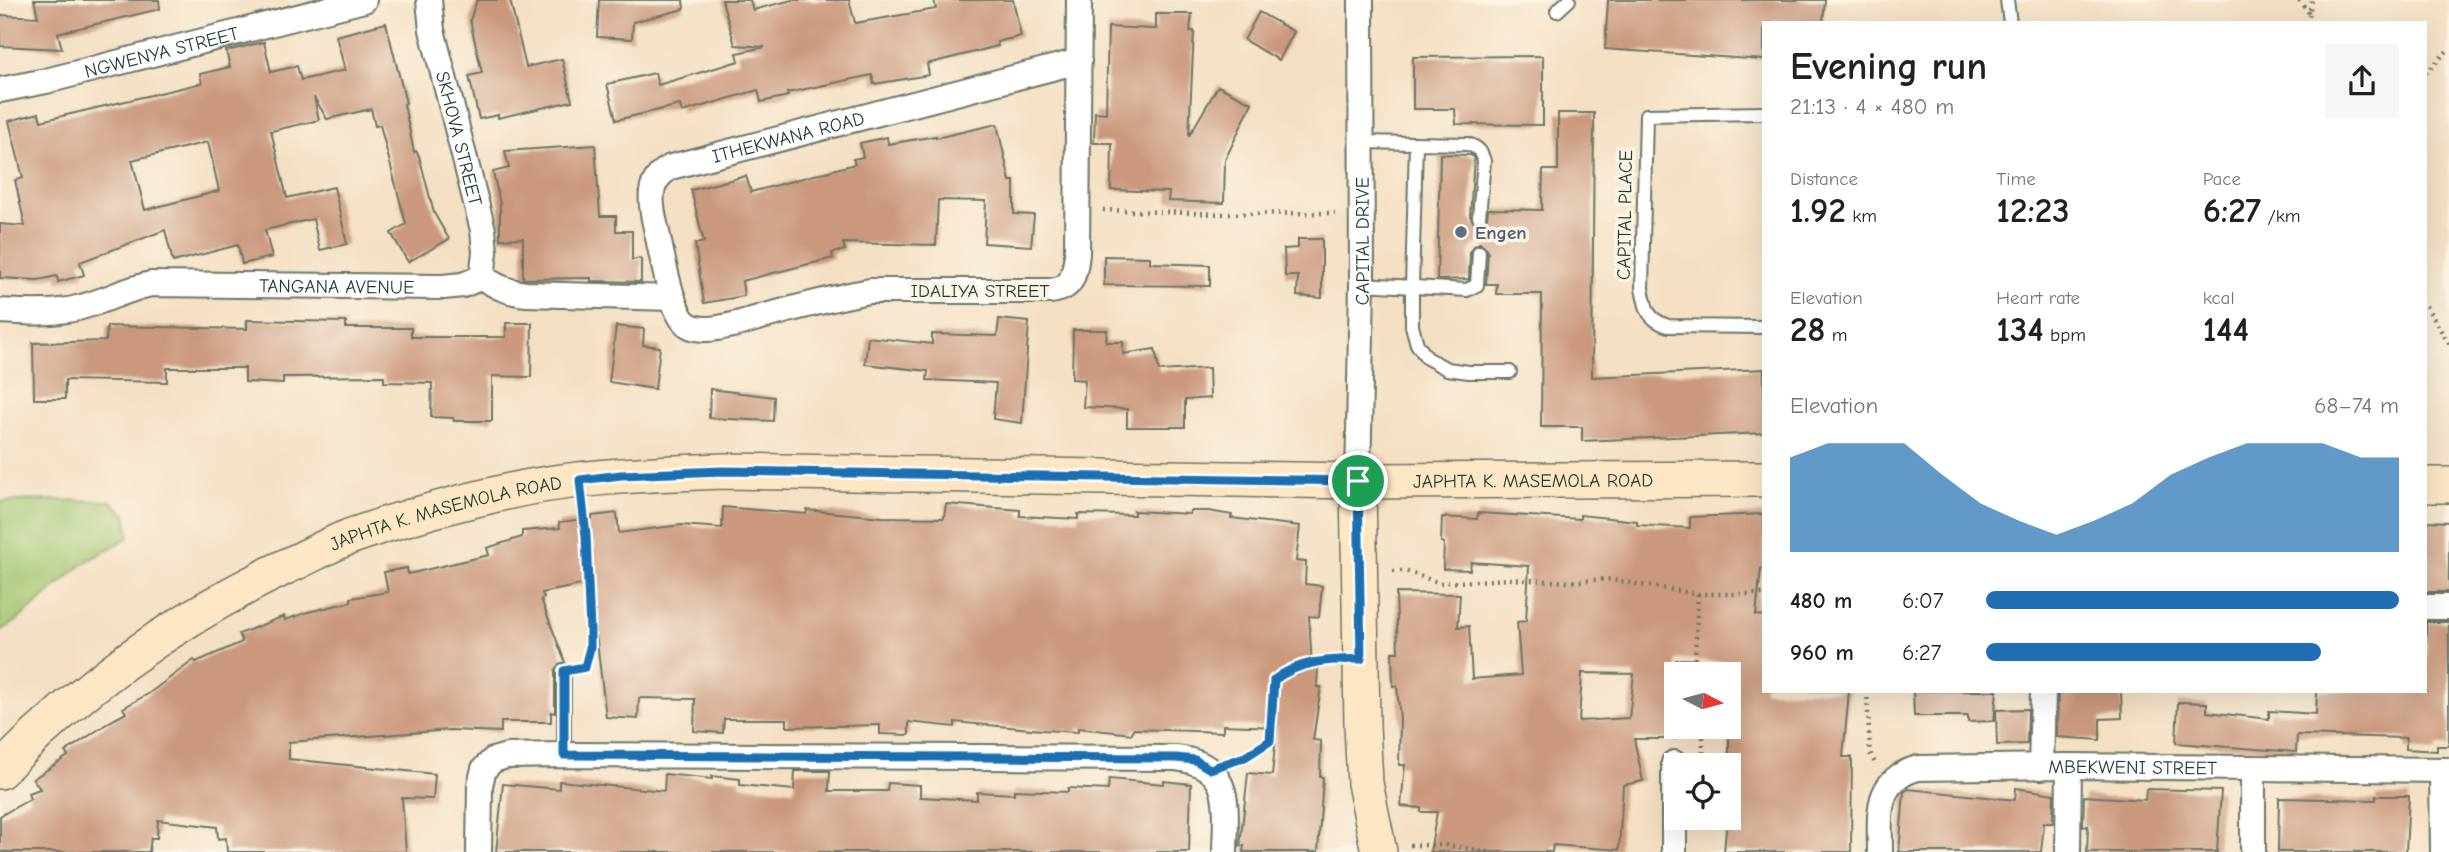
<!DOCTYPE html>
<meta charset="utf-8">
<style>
:root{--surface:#fff;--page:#f6f6f6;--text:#202124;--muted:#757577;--accent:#1f6fb2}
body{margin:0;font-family:"Comic Neue",sans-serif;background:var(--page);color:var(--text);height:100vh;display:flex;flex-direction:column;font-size:26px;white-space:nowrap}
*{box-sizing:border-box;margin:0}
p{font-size:23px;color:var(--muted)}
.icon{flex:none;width:38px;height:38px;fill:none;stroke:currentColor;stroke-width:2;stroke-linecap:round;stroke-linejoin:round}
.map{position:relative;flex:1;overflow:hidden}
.details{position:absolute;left:1762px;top:21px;width:665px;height:672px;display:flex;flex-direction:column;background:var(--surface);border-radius:0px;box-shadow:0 7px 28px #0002}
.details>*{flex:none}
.needle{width:46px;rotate:96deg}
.fabs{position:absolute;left:1664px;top:662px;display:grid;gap:14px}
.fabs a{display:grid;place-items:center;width:77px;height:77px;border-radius:0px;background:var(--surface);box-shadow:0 7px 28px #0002;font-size:35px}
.pin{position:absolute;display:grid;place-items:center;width:60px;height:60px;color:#fff;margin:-30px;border:4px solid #fff;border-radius:50%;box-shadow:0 2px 7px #0007}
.round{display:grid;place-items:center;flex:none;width:74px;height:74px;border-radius:0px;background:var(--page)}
.summary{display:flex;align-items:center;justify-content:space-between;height:119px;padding:0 28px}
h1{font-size:38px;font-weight:600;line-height:52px}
.stats{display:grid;grid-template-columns:repeat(3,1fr);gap:10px;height:119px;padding:7px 28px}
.stats div{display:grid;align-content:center}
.stats b{font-size:35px;font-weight:600}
.stats small{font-size:19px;font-weight:400}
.stats p{font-size:19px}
.chart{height:196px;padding:14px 28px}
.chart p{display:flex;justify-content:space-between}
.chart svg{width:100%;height:126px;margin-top:7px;fill:var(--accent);opacity:.7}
ul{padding:0 28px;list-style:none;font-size:23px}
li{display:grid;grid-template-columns:112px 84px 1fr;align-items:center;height:52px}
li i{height:18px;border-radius:9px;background:var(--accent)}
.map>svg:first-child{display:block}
.green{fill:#a1c56f;stroke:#608152;stroke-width:2}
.building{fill:#ca987c;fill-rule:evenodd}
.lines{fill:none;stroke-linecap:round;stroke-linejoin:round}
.lane-casing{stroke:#6a7666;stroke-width:16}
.street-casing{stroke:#6a7666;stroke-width:28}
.secondary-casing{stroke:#6a7666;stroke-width:38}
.path{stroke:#6a7666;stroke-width:4.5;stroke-dasharray:2 5;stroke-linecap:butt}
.lane{stroke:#fff;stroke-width:12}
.street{stroke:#fff;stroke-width:24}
.secondary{stroke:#fce6c4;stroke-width:35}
.route-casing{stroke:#fff;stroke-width:14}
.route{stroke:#1f6fb2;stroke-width:9}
.service-dot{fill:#5c6f8a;stroke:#fcf5e5;stroke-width:2.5}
.labels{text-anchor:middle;stroke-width:7;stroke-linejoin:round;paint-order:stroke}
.street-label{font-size:19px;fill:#1f3d34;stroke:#fcf5e5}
.service-label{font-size:19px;font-weight:bold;fill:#4e5e75;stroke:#fcf5e5;text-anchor:start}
</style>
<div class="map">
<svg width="2449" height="852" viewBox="0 0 2449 852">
<rect width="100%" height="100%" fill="#fcf5e5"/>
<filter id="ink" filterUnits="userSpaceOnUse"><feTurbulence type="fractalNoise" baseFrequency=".0143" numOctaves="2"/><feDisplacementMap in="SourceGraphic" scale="14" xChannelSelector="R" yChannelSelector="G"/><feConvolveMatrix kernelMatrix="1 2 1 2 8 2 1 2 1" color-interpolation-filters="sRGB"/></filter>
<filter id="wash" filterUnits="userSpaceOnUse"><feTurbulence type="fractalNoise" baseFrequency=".00686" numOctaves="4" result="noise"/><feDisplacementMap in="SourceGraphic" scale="28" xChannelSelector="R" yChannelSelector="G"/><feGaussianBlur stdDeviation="1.57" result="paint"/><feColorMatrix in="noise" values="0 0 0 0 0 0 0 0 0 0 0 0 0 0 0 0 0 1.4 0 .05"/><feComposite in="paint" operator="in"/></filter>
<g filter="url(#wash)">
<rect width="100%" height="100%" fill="#f4dfc2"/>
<path class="green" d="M 40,500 L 111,501 L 127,516 L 129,537 L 84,563 L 14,623 L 0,631 L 0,502 Z"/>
<g id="blocks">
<path class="building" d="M 34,0 L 159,0 L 160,9 L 58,33 L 62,49 L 0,46 L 0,15 L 38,17 Z
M 477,0 L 510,0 L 526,67 L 562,59 L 572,101 L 498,118 L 498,115 L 479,119 L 469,76 L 482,73 L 470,20 Z
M 599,0 L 683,0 L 684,9 L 633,22 L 632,39 L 597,37 Z
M 722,0 L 750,0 L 753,10 L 792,0 L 849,0 L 855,23 L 936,9 L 934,0 L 1013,0 L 1021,36 L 997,42 L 998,46 L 927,64 L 929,75 L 874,84 L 872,75 L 787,93 L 788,96 L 761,102 L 758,90 L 682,112 L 680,105 L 616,120 L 607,84 L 655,73 L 658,85 L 739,61 L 737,53 L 765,47 L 735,45 Z
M 1608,0 L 1825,0 L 1823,23 L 1764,23 L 1764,60 L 1605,49 Z
M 1259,12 L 1294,32 L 1279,60 L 1244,40 Z
M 1156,14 L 1192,14 L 1190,31 L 1194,31 L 1189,136 L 1218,86 L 1252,103 L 1225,160 L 1224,203 L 1168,201 L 1169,192 L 1111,190 L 1112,143 L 1094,143 L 1095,112 L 1106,113 L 1108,27 L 1156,29 Z
M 386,23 L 406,103 L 404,104 L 414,152 L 416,151 L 419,156 L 434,213 L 449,239 L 408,262 L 391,233 L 406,224 L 380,125 L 375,126 L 371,109 L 327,119 L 314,97 L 319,120 L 271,131 L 287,198 L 334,187 L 347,244 L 320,250 L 313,219 L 265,230 L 272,257 L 242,264 L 238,245 L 173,262 L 165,230 L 80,262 L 84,275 L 58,282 L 57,276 L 38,280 L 0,278 L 0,224 L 25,226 L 15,180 L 23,178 L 9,121 L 39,113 L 41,121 L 202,83 L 200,74 L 230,67 L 226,51 L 264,42 L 271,72 L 297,66 L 301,80 L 345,70 L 336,36 ZM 208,142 L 219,191 L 145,210 L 132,160 Z
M 1543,56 L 1543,125 L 1456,124 L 1455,109 L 1413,109 L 1413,57 Z
M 1558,113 L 1594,113 L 1592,377 L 1764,369 L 1764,433 L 1582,441 L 1582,427 L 1541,427 L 1542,294 L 1496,294 L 1497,284 L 1486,284 L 1488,252 L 1486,248 L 1480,243 L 1475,245 L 1470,251 L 1469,279 L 1437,280 L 1440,154 L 1471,155 L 1474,158 L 1470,216 L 1475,224 L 1482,225 L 1486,223 L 1488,209 L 1542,210 L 1543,170 L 1558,170 Z
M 997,124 L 1010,181 L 1014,181 L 1014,214 L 1034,215 L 1031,246 L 984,243 L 986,201 L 938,200 L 936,245 L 843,243 L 845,250 L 832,253 L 833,258 L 742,281 L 744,296 L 704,303 L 695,244 L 704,242 L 691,190 L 746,176 L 751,192 L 855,164 L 853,159 L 863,157 L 860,143 L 887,137 L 888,144 L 936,136 L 936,138 Z
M 595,145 L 600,216 L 616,216 L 616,231 L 632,231 L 632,260 L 641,258 L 641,282 L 591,281 L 591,278 L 523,279 L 523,238 L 500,239 L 500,204 L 493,172 L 509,168 L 505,151 Z
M 1298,239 L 1322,239 L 1322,298 L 1297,296 L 1298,276 L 1285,276 L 1284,249 L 1298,248 Z
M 1104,256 L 1150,257 L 1150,263 L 1210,265 L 1210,286 L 1104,285 Z
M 999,319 L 1029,322 L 1022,423 L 993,419 L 996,383 L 927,380 L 928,371 L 865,364 L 868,337 L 932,344 L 932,334 L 997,336 Z
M 247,320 L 346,322 L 346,328 L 411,328 L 411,337 L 506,337 L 506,323 L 532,323 L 531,377 L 492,376 L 492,421 L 454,421 L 453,418 L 431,417 L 432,383 L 384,382 L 384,376 L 283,377 L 283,384 L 245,382 L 245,368 L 167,368 L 167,382 L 65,380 L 65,399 L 34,399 L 33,343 L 106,341 L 107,326 L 247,329 Z
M 616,326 L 644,329 L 643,345 L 660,347 L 655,389 L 609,382 Z
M 1073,330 L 1107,330 L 1106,342 L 1123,342 L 1123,354 L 1155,349 L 1159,371 L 1209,368 L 1210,398 L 1185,400 L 1185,427 L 1127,427 L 1127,409 L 1083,407 L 1085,380 L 1072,379 Z
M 710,389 L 774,397 L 773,421 L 709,418 Z
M 946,504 L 1020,510 L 1020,516 L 1078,519 L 1078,514 L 1134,515 L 1134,511 L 1190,514 L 1190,511 L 1209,511 L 1232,515 L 1231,518 L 1300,526 L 1296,561 L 1306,562 L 1305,584 L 1322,586 L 1319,617 L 1309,616 L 1312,668 L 1318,668 L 1317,687 L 1321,687 L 1313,740 L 1321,741 L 1320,777 L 1323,777 L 1318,852 L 1243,852 L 1244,846 L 1240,846 L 1248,773 L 1272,775 L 1277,727 L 1223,725 L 1223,732 L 1133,729 L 1132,734 L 1078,728 L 1078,732 L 1042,730 L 955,722 L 955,727 L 909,722 L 909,735 L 880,734 L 880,725 L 787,727 L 787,719 L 724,719 L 723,733 L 694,731 L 695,699 L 639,698 L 638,719 L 606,717 L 590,583 L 542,593 L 544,598 L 541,599 L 565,662 L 559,664 L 555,670 L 555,713 L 551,712 L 551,722 L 501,722 L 501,732 L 450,730 L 289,742 L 289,759 L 435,774 L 433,799 L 402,798 L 406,852 L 227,852 L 226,838 L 218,839 L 217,827 L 158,820 L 157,838 L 151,838 L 149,852 L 0,852 L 0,816 L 30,799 L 28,793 L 40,789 L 33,779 L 68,756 L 65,752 L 111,721 L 126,713 L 123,708 L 148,694 L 194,660 L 196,662 L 242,642 L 239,634 L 284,616 L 285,620 L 308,612 L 351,602 L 351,598 L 388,592 L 384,572 L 407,568 L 408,574 L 489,555 L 487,548 L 522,537 L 522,531 L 560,528 L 559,522 L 592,518 L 592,516 L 617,513 L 619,533 L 681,525 L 722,528 L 723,507 L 806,514 L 807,510 L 882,517 L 944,518 Z
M 1478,513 L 1580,519 L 1580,515 L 1637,521 L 1637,525 L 1690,528 L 1690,517 L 1764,514 L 1764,569 L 1761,569 L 1756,615 L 1764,616 L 1764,691 L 1849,691 L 1843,757 L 1852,757 L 1851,852 L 1724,852 L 1727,817 L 1729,817 L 1729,662 L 1682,659 L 1676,660 L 1676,739 L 1634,739 L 1643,781 L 1623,785 L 1619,850 L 1553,845 L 1552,852 L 1430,852 L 1437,812 L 1421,812 L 1421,808 L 1401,806 L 1405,765 L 1399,765 L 1400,719 L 1397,686 L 1393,686 L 1392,652 L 1398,652 L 1396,593 L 1460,594 L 1458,627 L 1469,626 L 1472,679 L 1521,675 L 1517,622 L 1526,621 L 1529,566 L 1471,562 L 1470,570 L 1443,569 L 1444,543 L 1441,542 L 1442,517 L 1477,519 ZM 1582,673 L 1634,674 L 1629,718 L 1579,721 Z
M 2426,521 L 2449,522 L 2449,592 L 2426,592 Z
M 2426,622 L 2449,622 L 2449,746 L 2437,746 L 2437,751 L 2406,749 L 2406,738 L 2297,735 L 2296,752 L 2176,743 L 2178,702 L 2207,703 L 2207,712 L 2269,719 L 2269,711 L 2316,714 L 2317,691 L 2426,691 Z
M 1913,691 L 1997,691 L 1994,721 L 1968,722 L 1968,716 L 1914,716 Z
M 2058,691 L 2121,691 L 2122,718 L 2100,719 L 2100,740 L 2057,737 Z
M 2028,709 L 2027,744 L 1997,745 L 1996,710 Z
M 795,771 L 830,771 L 829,791 L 887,791 L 888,783 L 920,785 L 920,797 L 977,800 L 977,792 L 1014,794 L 1014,790 L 1068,792 L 1068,788 L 1108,790 L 1109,779 L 1164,784 L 1164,781 L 1191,784 L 1189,852 L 496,852 L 503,784 L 559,789 L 559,781 L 664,791 L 665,774 L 712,779 L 712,776 L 740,779 L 740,785 L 794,790 Z
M 2016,788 L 2054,794 L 2053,823 L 2044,823 L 2041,852 L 1899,852 L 1904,792 L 1908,789 L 2015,800 Z
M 2146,789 L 2221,791 L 2217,852 L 2087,852 L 2088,826 L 2083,826 L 2084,796 L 2145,800 Z
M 2376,796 L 2409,796 L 2406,852 L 2278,852 L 2279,798 L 2376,800 Z"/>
</g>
</g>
<g filter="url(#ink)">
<use href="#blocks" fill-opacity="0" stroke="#6a7666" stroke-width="2"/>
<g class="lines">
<defs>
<path id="lane" d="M 2007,0 L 2010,23
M 1557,11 L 1569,0
M 1764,113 L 1646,115 L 1642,288 C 1646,309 1647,319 1668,326 L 1764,327
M 1361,142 L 1467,144 C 1478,147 1481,151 1484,161 L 1479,217
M 1416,143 L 1412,287 L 1412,326 L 1417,344 L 1427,358 L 1447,369 L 1469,372 L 1510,372
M 1362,284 L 1467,290 L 1477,285 L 1479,252
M 564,671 L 564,755"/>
<g id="street">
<path id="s1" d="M 429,0 L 432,30 L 483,230 L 485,252 L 482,277"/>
<path id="s2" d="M 1079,0 L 1077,254 C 1074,276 1073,289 1049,291 L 870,291 C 835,297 800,307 765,316 C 747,321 727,328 708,329 C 698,329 689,328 683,320 C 670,304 661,250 656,228 C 650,203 646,180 671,167 L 1079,61"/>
<path id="s3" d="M 0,90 L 46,81 L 364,0"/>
<path d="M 482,277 C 497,287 508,292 526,294 L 673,298"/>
<path id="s4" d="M 0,311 C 22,312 45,314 67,310 C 96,306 122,290 151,284 L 443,287 L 463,285 L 482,277"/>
<path id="s5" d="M 1358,481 L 1362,284 L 1361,0"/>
<path d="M 2426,607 L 2449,607"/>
<path d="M 2041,767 L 2043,691"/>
<path d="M 2442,771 L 2443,852"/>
<path d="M 479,852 L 480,785 L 484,769 L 493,760 L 507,756 L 564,755 L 1176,758 C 1234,765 1226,805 1225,852"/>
<path d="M 1674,852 L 1674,763"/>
<path id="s6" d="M 1880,852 C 1880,814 1874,780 1918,768 L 2069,766 L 2449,770"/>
<path d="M 2068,852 L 2069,766"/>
<path d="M 2253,852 L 2253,769"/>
</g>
<g id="secondary">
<path d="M 1358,481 L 1362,726 L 1365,783 L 1379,852"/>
<path d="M 2426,485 L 2449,485"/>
<path id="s7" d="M 0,771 C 82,685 180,617 287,566 C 308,557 328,545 349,537 C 397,520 448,505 497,494 C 571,476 647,474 723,471 L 1358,481 L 1764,479"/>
</g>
</defs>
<use href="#lane" class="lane-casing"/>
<use href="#street" class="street-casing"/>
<use href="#secondary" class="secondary-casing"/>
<path class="path" d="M 2299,0 L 2309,13
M 2310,23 L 2309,13 L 2312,0
M 2426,73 L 2449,49
M 1103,210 L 1220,214 L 1335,213
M 2426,306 L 2449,344
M 584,512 L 591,631 L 590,648 L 585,667
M 1393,571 L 1405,571 L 1440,583 L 1511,579 L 1568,582 L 1606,579 L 1698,594 L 1764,594
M 1698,594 L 1695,658 L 1700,674
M 1867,691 L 1870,753 L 1875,763
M 1703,760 L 1703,726
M 1235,761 L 1245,757 L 1270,741 L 1274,680 L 1289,668 L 1330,660
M 1410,845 L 1445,845 L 1489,852"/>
<use href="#lane" class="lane"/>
<use href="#street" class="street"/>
<use href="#secondary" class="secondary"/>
</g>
</g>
<g class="lines" filter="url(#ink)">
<defs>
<path id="route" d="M 723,471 L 1358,481 L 1361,659 C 1329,660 1300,660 1274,680 L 1270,741 L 1245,757 L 1210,769 L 1195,760 L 1176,758 L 564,755 L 564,671 L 585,667 L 590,648 L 590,631 L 586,536 L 580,480 L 621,475 Z"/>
</defs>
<use href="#route" class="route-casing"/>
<use href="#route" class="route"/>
</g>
<circle class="service-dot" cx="1461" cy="232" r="7"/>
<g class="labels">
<g class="street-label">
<text dy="7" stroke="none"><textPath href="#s3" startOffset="166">NGWENYA STREET</textPath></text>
<text dy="7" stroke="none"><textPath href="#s2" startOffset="966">ITHEKWANA ROAD</textPath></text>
<text dy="7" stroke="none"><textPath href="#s1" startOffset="142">SKHOVA STREET</textPath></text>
<text transform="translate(1624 215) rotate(-89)" y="7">CAPITAL PLACE</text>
<text dy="7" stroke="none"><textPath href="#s5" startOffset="240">CAPITAL DRIVE</textPath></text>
<text dy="7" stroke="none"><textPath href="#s4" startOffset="341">TANGANA AVENUE</textPath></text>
<text x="980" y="297">IDALIYA STREET</text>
<text dy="7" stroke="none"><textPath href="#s7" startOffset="1615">JAPHTA K. MASEMOLA ROAD</textPath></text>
<text dy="7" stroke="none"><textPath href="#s7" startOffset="523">JAPHTA K. MASEMOLA ROAD</textPath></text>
<text dy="7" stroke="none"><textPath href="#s6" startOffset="317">MBEKWENI STREET</textPath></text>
</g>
<g class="service-label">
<text x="1475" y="239">Engen</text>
</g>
</g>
</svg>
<div class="fabs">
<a><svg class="needle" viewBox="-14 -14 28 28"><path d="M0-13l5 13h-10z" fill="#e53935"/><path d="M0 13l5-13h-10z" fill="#757577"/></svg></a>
<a><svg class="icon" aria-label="locate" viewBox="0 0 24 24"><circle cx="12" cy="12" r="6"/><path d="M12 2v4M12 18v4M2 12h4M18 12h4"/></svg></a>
</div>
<div class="pin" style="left:1358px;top:481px;background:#1e9e55"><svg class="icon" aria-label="arrive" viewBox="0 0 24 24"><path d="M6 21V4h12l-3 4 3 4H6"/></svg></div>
<section class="details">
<div class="summary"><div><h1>Evening run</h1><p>21:13 · 4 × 480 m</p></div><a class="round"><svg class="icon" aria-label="share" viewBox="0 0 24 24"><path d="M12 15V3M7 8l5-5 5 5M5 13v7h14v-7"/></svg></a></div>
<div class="stats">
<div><p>Distance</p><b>1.92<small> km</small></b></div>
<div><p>Time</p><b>12:23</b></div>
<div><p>Pace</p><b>6:27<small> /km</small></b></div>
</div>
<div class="stats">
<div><p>Elevation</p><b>28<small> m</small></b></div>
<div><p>Heart rate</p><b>134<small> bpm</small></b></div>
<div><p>kcal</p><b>144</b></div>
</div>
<div class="chart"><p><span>Elevation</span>68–74 m</p>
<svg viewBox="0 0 160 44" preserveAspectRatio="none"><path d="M0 44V11L10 6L20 6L30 6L40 17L50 27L60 33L70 38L80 33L90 27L100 17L110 11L120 6L130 6L140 6L150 11L160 11V44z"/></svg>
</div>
<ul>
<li><b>480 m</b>6:07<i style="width:100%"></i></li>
<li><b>960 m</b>6:27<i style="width:81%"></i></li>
</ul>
</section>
</div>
